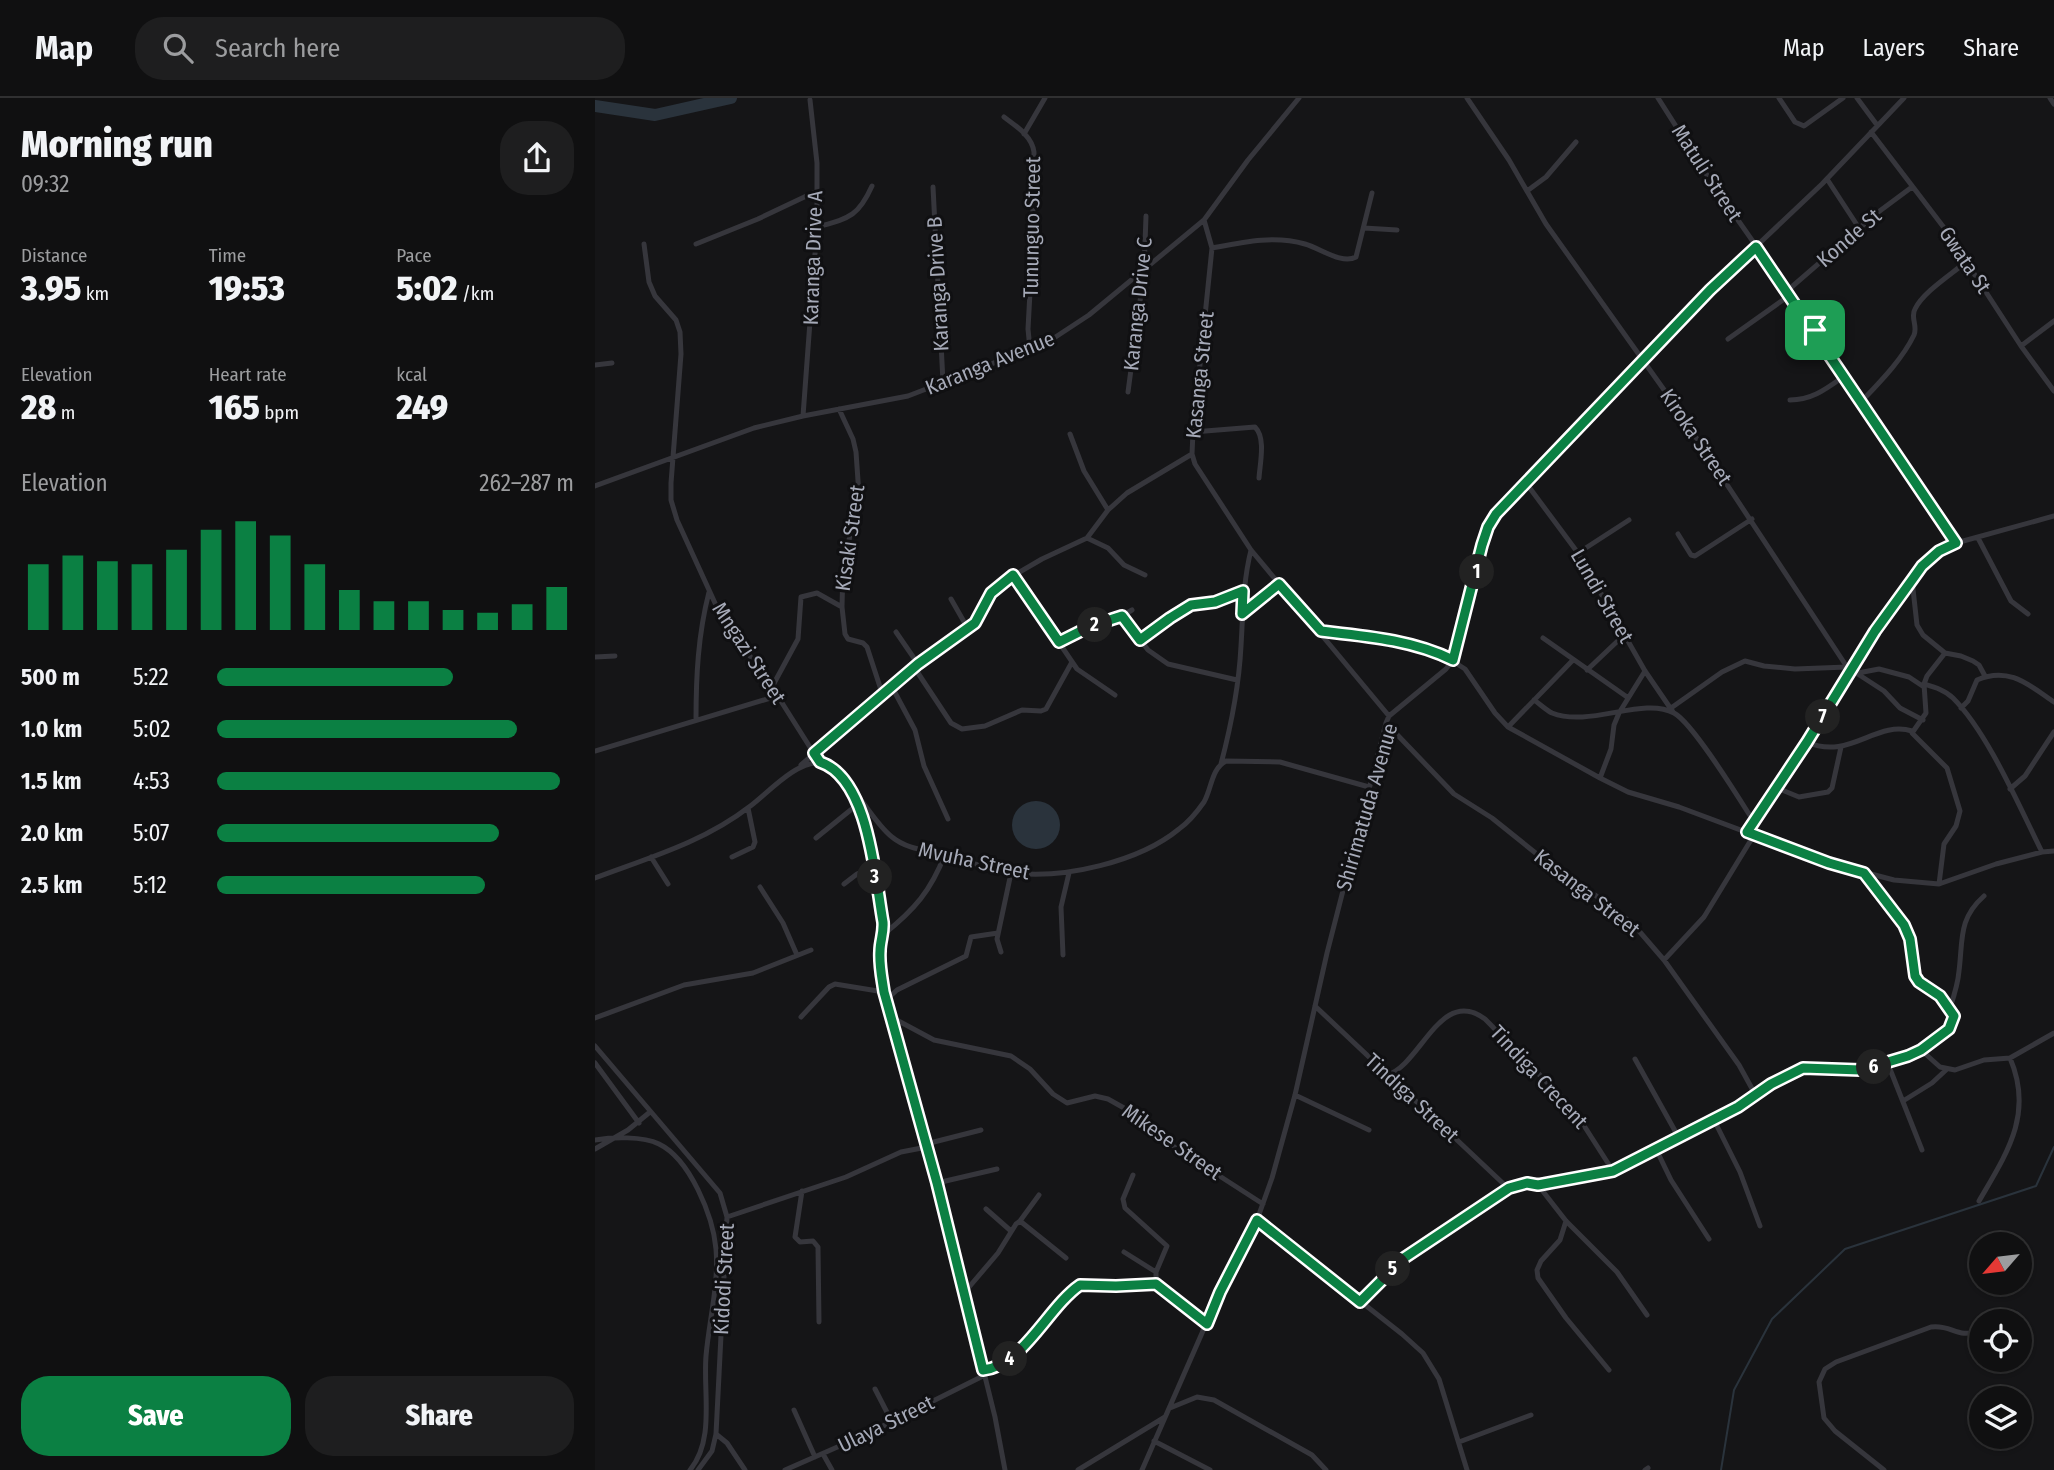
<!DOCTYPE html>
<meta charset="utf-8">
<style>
:root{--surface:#101011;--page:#1e1e1f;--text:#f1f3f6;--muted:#9c9d9f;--line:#303031;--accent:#0b8043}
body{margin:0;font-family:"Fira Sans Condensed",sans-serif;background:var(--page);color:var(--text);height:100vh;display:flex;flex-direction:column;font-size:26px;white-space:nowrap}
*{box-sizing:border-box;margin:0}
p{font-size:23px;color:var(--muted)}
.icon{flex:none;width:38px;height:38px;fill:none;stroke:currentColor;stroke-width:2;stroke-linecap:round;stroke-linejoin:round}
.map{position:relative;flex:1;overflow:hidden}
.details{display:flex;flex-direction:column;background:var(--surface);width:595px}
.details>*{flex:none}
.needle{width:46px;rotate:242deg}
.buttons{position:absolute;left:1374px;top:1134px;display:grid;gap:14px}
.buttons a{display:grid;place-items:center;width:63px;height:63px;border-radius:50%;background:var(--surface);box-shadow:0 2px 5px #0004,0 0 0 2px var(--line);font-size:35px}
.pin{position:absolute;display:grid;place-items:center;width:60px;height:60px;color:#fff;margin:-30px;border-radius:14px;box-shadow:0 4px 10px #0006}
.km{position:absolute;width:35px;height:35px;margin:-18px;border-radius:50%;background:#222;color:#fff;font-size:19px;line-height:35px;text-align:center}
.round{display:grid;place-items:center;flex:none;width:74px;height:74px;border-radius:28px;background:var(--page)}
.head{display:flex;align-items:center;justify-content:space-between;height:119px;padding:0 21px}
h1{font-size:38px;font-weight:800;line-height:52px}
.stats{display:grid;grid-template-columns:repeat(3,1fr);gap:10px;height:119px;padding:7px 21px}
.stats div{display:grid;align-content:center}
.stats b{font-size:35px;font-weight:800}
.stats small{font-size:19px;font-weight:400}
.stats p{font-size:19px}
.chart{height:196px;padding:14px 21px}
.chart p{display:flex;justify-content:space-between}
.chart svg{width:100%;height:126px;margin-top:7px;stroke:var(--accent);stroke-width:6}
.primary-button{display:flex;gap:14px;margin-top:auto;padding:14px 21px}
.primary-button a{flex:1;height:80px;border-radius:28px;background:var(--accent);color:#fff;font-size:28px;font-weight:800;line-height:80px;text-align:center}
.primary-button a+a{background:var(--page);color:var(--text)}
ul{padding:0 21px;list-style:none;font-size:23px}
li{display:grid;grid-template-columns:112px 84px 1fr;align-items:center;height:52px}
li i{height:18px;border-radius:9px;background:var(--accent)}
header{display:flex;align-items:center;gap:42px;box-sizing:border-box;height:98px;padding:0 35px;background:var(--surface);border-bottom:2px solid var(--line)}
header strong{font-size:33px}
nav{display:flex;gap:38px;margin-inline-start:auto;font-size:24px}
.search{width:490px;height:63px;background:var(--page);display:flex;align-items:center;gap:18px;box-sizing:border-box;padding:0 24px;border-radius:28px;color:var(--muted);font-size:26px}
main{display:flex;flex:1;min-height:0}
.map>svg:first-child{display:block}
.water{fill:#2a333c}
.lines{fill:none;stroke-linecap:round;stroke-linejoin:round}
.stream{stroke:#2a333c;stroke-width:2}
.river{stroke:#2a333c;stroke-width:12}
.street{stroke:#36363c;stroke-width:5}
.route-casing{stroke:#fff;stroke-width:14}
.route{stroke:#0b8043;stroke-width:9}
.labels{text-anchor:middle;stroke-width:6;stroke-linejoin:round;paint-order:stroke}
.street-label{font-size:21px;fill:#a6aab8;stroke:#101012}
</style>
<header>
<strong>Map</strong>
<div class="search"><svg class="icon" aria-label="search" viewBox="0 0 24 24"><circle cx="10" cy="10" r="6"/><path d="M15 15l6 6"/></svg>Search here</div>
<nav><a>Map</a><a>Layers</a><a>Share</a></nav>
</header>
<main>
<section class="details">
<div class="head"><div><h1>Morning run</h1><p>09:32</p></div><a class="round"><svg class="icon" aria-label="share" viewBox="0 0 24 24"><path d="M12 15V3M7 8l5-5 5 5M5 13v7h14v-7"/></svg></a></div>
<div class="stats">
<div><p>Distance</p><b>3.95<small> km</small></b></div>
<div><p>Time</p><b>19:53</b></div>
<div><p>Pace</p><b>5:02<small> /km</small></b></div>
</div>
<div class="stats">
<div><p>Elevation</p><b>28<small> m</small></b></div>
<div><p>Heart rate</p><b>165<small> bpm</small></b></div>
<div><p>kcal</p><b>249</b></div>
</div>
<div class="chart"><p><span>Elevation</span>262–287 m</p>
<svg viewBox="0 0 160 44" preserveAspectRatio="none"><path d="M5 44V21M15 44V18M25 44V20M35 44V21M45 44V16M55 44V9M65 44V6M75 44V11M85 44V21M95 44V30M105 44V34M115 44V34M125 44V37M135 44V38M145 44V35M155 44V29"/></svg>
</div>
<ul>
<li><b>500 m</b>5:22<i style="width:66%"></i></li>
<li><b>1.0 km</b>5:02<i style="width:84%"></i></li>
<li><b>1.5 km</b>4:53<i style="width:96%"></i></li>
<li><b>2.0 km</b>5:07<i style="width:79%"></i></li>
<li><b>2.5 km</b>5:12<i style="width:75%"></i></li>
</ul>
<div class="primary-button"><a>Save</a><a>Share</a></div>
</section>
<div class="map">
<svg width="1459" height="1372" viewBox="0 0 1459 1372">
<rect width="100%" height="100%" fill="#151517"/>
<path class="water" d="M417 727a24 24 0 1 1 48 0a24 24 0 1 1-48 0Z"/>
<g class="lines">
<path class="stream" d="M 1126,1372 L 1139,1292 L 1177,1221 L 1250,1151 L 1441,1088 L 1459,1049"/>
<path class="river" d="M 0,8 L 60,17 L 136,0"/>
<path class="street" d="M 872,0 L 914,62 L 951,126 L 1077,303 L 1252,569 L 1289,593 L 1305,610 L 1328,622
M 1063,0 L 1117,85 L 1220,232 L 1265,305 L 1361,445
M 1184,0 L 1200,24 L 1209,28 L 1248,0
M 1262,0 L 1282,27
M 1455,0 L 1459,6
M 409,19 C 421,28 437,38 439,54 L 437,157 L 433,231 L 435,251
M 1276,34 L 1350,131 L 1426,248 L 1459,293
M 429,36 L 450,0
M 1232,81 L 1264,130
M 338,89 L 348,284
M 932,93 L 951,79 L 981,44
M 609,122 L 617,150 L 598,334 L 597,356 L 600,366 L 656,452 L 794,618
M 222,129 C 254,120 263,119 277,88
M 769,130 L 802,132
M 49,146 L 54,184 L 60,198 L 81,222 L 85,234 L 86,256 L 76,385 L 76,402 L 82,422 L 125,516 L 177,589 L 225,665
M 101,146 L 163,121 L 222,93
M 617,150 C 648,144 679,137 710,146 C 725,150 747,167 761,159 L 777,95
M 1192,193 L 1282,115 L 1317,89
M 1133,241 L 1195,197
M 1426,248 L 1459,223
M 0,267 L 17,265
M 533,294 L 549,173 L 551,118
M 1195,302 C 1217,302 1231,291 1248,279
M 1265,305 C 1284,285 1307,262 1319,237 C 1323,228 1315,219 1320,211 C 1328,194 1357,176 1372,163
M 244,311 L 258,341 L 261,354 L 264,397 L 248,469 L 247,509 L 250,536 L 253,541 L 268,545 L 272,549 L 288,598
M 208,318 L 222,129 L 222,65 L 215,2
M 598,334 L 660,329 C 671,340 665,365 664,380
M 475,336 L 489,373 L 513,412
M 931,385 L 983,455 L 1050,573 L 1078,614
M 0,388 L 159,330 L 208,318 L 313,298 L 435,251 L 459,240 L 494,217 L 609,122 L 653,62 L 704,0
M 1083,436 L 1096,457 L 1100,458 L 1157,421
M 492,440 L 513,450 L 529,467 L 550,477
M 1383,440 L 1416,503 L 1433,516
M 983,455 L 1034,422
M 418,477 L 482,571 L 520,597
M 1317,482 L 1322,527 L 1328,537 L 1350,555 L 1366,558 L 1378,563 L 1384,567 L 1390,578
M 356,501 L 372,529
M 647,516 L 684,486
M 527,518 L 553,552 L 573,566 L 642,582
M 725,533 L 792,542 L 845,555 L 870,571 L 900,615 L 913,629 L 1005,680 L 1033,694 L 1084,709 L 1234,765 L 1299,782 L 1344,786 L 1401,766 L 1447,754 L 1459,753
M 301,534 L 323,566
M 948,540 L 1032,599
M 545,542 L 596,507 L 620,504 L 648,493
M 464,544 L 496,528 L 527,518 L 537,512
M 0,559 L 20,558
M 319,569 L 356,625 L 367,631 L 390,628 L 427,612 L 446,613 L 451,611 L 477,564
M 992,572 L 1029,537
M 1263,575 L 1284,571 L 1314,579 L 1329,589
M 1329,586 C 1339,589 1350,592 1358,600 C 1393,635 1424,708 1447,754
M 177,589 L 203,541 L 206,499 L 222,495 L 247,509
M 297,589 L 320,632 L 329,668 L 353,721
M 939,602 C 945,606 951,612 957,615 C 995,630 1048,598 1079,615 C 1098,625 1145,702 1159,724
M 1076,610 L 1127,574 L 1150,563 L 1169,568 L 1200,571 L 1252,569
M 1366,610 L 1373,603 L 1382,582 C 1414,568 1434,587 1459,604
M 101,622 C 101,578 103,537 114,494
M 791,625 L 859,696 L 897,720 L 963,773 L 1000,797 L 1038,826 L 1069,862 L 1144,967 L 1160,996
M 913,629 L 978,562
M 1212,644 C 1254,663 1281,622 1317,633
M 0,653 L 182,598
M 626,666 C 636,628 644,588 646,548 C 648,515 648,484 656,452
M 206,667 L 323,566 L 380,525 L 395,495 L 404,486 L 447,461 L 492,440 L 513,412 L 532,395 L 597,356
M 1005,680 L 1016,651 L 1019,627 L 1024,615 L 1050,573
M 1182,690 L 1204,699 L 1233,694 L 1237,690 L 1246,649
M 1415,691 L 1430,678 L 1459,634
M 262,701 L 274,743 L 288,825 C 289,835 285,843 285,853 C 284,867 287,881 289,894 L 342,1085 L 400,1319 L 410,1372
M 1152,734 L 1212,644 L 1280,533 L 1327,468 L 1344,453 L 1361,445 L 1459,418
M 221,740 L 263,706
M 56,759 L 73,786
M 137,759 L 158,749 L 160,744 L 153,710
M 0,780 C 53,760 109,744 154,709 C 172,696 201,663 224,665 C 251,667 274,722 297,739 C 313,752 332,752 351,757 C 373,763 396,773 418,775 C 469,781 544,764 584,731 C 594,724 602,714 609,704 C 617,690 616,671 631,663 L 685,664 L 774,689
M 249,786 L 262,776 L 278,769
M 1344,786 L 1349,746 L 1361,728 L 1365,713 L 1352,670 L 1317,635 L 1331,615 L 1329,586 L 1332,578 L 1350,555
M 165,789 L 188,825 L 202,857
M 289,836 C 319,812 336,793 350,756
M 406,854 L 402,841 L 416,775
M 468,857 L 466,809 L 474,775
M 1069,862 L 1109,819 L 1159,737
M 292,901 L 302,892 L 371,858 L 376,839 L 403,835
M 720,908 L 914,1091
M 1355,910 C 1359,898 1363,886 1364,873 C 1368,842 1363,821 1389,798
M 206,919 L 234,889 L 240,886 L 289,894
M 0,920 L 89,887 L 158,875 L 216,852
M 298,920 L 339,942 L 416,958 L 435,971 L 458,996 L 472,1005 L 500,998 L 513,1001 L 529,1010 L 578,1048 L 668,1106
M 0,948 L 125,1095 L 132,1119 L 121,1336 L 117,1353 L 103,1372
M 1326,952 L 1345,969 L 1360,972 L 1389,962 L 1415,960 L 1459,935
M 1040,961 L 1084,1040
M 0,965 L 44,1025
M 1293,966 L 1327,1052
M 792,977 C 826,967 845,888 890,921 L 979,1012 L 1018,1073
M 700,997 L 774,1032
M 1308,1003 L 1337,985 L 1351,972
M 1119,1022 L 1145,1074 L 1165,1128
M 0,1042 C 17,1039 48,1038 64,1046 C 95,1061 118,1118 121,1151 C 124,1186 114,1223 111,1258 C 108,1295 120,1342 95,1372
M 331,1046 L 386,1032
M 0,1051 L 33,1032 L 55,1014
M 1061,1051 L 1076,1082 L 1114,1141
M 538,1077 L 528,1101 L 530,1110 L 572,1148 L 561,1174 L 561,1186 L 612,1226
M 342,1085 L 402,1071
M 943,1087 L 1018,1073 L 1143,1009 L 1176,986 L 1208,970 L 1266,972 L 1313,958 L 1326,952 L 1354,931 L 1359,918 L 1345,898 L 1324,884 L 1319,878 L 1315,841 L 1309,827 L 1269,775
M 207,1093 L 200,1139 L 205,1144 L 218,1143 L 223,1149 L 224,1224
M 1384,1103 C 1412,1055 1439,1016 1415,960
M 391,1111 L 416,1133
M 132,1119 L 251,1079 L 306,1054 L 332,1049
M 662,1122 L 807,1236 L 828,1255 L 844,1281 L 872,1372
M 425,1123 L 444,1097
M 971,1123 L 965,1142 L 946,1163 L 942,1172 L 943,1180 L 971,1220 L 1014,1272
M 529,1154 L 561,1174
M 369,1195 L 403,1155 L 421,1126 L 425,1123 L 471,1160
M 765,1204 L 809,1160 L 823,1150 L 906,1094 C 917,1089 931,1083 943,1087 L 971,1123 L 1022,1174 L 1052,1217
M 1406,1223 L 1422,1216
M 388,1272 C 428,1268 453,1209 485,1187 L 521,1188 L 561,1186
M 280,1291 L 297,1324
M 575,1310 L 602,1299 L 619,1302 L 717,1357 L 731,1372
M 199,1312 L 220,1359
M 121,1336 L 132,1345 L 150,1372
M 559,1343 L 615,1372
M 864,1344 L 936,1317
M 228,1356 L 237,1372
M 190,1372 L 272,1336 L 390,1277
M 483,1372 L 570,1319
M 547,1372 L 625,1194 L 662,1122 L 677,1080 L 700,997 L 732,855 L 791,625 L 794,618 L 851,571 L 858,562 L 887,448 L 893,429 L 901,416 L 1115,192 L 1227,86 L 1309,0
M 1050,1372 L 1053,1370
M 1289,1372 L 1240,1333 L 1229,1320 L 1224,1284 L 1230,1271 L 1241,1264 L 1336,1229 C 1358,1226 1361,1242 1386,1232"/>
</g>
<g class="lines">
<defs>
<path id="route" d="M 1161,149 L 1361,445 L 1344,453 L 1327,468 L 1317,482 L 1280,533 L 1212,644 L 1152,734 L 1234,765 L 1269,775 L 1309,827 L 1315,841 L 1320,878 L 1324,884 L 1345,898 L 1359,918 L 1354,931 L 1326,952 L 1313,958 L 1266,972 L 1208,970 L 1176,986 L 1143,1009 L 1018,1073 L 943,1087 L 932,1085 L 914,1090 L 809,1160 L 765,1204 L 662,1122 L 625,1194 L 612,1226 L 561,1186 L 521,1188 L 485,1187 C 453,1209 428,1268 388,1272 L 342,1085 L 289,894 C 287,880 284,867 285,853 C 285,843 289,835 288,824 C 280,780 274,680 225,664 L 219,655 L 323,566 L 380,525 L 396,495 L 418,477 L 464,544 L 496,528 L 527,518 L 545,542 L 575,520 L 596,507 L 620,504 L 648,493 L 647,516 L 684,486 L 726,533 C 770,538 818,542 858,562 L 887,447 L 893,429 L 901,416 L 1115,192 Z"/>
</defs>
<use href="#route" class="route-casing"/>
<use href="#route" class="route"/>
</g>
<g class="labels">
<g class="street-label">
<text transform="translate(1112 75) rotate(57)" y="7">Matuli Street</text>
<text transform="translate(437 129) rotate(-89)" y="7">Tununguo Street</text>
<text transform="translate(1254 140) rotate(-41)" y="7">Konde St</text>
<text transform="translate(218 160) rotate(-88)" y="7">Karanga Drive A</text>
<text transform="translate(1370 162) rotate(56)" y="7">Gwata St</text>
<text transform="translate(343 186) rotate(-93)" y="7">Karanga Drive B</text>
<text transform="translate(543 206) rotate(-84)" y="7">Karanga Drive C</text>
<text transform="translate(395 265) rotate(-22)" y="7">Karanga Avenue</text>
<text transform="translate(605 277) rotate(-84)" y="7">Kasanga Street</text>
<text transform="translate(1101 339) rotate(56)" y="7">Kiroka Street</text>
<text transform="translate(255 440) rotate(-82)" y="7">Kisaki Street</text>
<text transform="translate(1007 498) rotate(60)" y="7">Lundi Street</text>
<text transform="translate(154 555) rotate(57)" y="7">Mngazi Street</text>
<text transform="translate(772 709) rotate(-74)" y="7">Shirimatuda Avenue</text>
<text transform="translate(379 763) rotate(12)" y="7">Mvuha Street</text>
<text transform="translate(992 795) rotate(38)" y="7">Kasanga Street</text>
<text transform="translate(944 979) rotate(47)" y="7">Tindiga Crecent</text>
<text transform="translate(817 1000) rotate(43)" y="7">Tindiga Street</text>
<text transform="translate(577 1044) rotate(35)" y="7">Mikese Street</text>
<text transform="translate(129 1181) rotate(-87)" y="7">Kidodi Street</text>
<text transform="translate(291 1326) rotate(-26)" y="7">Ulaya Street</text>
</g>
</g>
</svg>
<div class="buttons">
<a><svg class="needle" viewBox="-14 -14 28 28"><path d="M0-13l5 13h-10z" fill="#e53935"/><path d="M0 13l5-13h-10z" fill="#9c9d9f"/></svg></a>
<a><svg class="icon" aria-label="locate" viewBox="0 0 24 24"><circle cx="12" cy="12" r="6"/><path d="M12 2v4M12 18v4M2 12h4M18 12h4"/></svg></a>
<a><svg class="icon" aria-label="layers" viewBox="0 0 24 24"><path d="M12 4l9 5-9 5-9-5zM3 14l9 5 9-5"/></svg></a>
</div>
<div class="pin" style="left:1220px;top:232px;background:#1e9e55"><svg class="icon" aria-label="arrive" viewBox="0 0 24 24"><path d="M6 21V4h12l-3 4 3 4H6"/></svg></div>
<b class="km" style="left:882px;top:474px">1</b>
<b class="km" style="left:500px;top:527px">2</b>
<b class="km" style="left:280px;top:779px">3</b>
<b class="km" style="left:415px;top:1261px">4</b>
<b class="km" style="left:798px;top:1171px">5</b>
<b class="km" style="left:1279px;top:969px">6</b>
<b class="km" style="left:1228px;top:619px">7</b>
</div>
</main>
